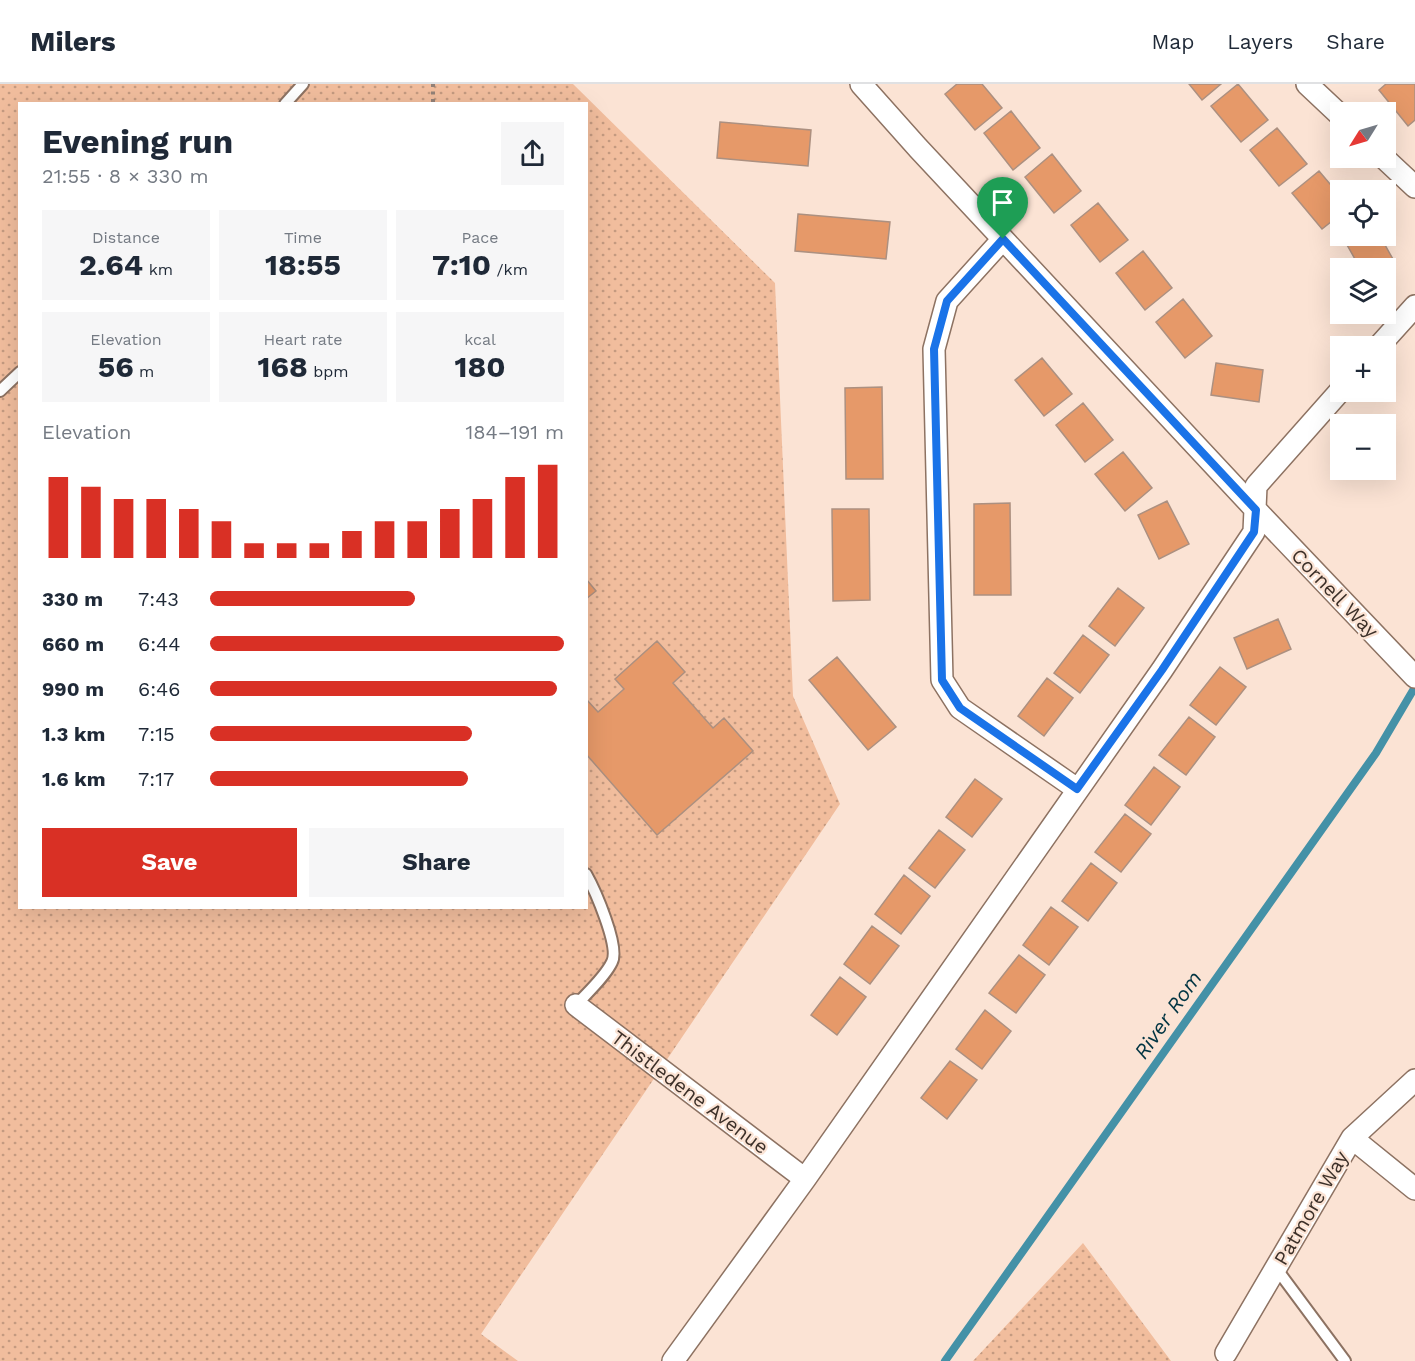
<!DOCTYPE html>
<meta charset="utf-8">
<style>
:root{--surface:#fff;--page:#f6f6f7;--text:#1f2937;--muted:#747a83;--line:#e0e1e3;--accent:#d93025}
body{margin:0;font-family:"Work Sans",sans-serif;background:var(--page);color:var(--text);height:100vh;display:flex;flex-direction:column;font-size:22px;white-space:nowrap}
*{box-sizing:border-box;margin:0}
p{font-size:20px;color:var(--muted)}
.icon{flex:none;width:33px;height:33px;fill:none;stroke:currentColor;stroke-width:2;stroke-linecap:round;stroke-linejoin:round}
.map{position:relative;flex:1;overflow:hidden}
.sheet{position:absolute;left:18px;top:18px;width:570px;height:807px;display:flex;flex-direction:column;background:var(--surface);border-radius:0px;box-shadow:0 6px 24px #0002}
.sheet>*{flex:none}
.needle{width:39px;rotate:233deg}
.controls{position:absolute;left:1330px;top:18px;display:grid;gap:12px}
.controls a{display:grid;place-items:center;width:66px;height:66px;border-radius:0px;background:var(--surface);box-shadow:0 6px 24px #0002;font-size:30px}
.pin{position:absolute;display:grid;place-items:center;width:51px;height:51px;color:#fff;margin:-62px -26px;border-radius:50% 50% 50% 0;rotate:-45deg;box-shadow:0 0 6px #0007}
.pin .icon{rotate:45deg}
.round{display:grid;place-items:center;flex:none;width:63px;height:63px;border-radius:0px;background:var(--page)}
.headline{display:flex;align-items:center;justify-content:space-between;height:102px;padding:0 24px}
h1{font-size:33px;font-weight:700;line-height:45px}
.stats{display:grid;grid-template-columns:repeat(3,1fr);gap:9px;height:102px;padding:6px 24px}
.stats div{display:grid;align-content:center;border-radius:0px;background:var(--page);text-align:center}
.stats b{font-size:30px;font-weight:700}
.stats small{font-size:16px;font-weight:400}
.stats p{font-size:16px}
.chart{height:168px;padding:12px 24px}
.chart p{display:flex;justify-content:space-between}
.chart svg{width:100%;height:108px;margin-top:6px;stroke:var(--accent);stroke-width:6}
.button{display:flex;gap:12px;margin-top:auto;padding:12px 24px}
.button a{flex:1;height:69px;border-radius:0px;background:var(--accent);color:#fff;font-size:24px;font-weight:700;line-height:69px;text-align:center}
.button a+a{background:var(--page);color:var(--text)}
ul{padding:0 24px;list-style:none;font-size:20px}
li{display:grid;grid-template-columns:96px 72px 1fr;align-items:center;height:45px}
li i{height:15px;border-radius:8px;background:var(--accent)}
header{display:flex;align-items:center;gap:36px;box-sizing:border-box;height:84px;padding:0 30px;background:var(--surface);border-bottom:2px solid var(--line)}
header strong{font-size:28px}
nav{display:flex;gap:33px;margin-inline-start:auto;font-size:21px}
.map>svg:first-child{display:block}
.grass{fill:url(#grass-dots);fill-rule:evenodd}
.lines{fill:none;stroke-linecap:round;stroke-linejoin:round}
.stream{stroke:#4491a7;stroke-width:8}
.building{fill:#e69969;stroke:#ac9080;stroke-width:1.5}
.lane-casing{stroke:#8d7262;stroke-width:14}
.street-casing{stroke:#8d7262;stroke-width:24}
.path{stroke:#938177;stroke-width:4;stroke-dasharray:3 4.5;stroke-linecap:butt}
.lane{stroke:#fff;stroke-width:10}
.street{stroke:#fff;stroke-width:21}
.route-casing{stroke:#fff;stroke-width:12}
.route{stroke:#1a73e8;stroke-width:8}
.labels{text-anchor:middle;stroke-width:4.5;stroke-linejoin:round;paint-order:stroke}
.street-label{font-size:20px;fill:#3c3029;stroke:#fbe3d4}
.water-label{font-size:21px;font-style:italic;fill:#003442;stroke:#fbe3d4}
</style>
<header>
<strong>Milers</strong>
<nav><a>Map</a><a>Layers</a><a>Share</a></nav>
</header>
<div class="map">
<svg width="1415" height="1277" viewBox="0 0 1415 1277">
<defs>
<pattern id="grass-dots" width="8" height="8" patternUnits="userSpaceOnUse" patternTransform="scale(1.5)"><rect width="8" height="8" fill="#f1bd9d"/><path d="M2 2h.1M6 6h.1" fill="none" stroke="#c49a80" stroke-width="1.8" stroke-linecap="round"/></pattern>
</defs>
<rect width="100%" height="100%" fill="#fbe3d4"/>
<path class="grass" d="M 0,0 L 573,0 L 775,199 L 793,612 L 840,720 L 481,1250 L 518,1277 L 0,1277 ZM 20,20 L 586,20 L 586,824 L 20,824 Z
M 1083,1159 L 1171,1277 L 973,1277 Z"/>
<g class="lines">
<path class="stream" d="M 945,1277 L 1376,669 L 1415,603"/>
</g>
<path class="building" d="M 957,0 L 982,0 L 1002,24 L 975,46 L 945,10 Z
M 1189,0 L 1221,0 L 1202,16 Z
M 1238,0 L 1268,36 L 1241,58 L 1211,22 Z
M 1386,0 L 1415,0 L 1415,36 L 1408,42 L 1379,6 Z
M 1011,27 L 1040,64 L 1013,86 L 984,49 Z
M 720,38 L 811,46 L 808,82 L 717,74 Z
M 1277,44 L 1307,80 L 1279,102 L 1250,66 Z
M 1052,70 L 1081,107 L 1054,129 L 1025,93 Z
M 1319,87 L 1341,113 L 1341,130 L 1322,145 L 1292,109 Z
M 1098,119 L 1128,156 L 1100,178 L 1071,141 Z
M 798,130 L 890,138 L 886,175 L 795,167 Z
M 1342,152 L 1380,152 L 1394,177 L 1380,184 L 1360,184 Z
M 1143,167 L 1172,204 L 1145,226 L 1116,189 Z
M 1183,215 L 1212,252 L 1185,274 L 1156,238 Z
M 1042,274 L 1072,310 L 1044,332 L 1015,296 Z
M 1216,279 L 1263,286 L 1259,318 L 1211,311 Z
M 882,303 L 883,395 L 846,395 L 845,304 Z
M 1083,319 L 1113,356 L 1085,378 L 1056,341 Z
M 1123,368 L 1152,404 L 1125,427 L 1095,390 Z
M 1167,417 L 1189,460 L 1159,475 L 1138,431 Z
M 1010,419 L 1011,511 L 974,511 L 974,420 Z
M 832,425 L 869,425 L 870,516 L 833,517 Z
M 586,495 L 596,507 L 586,515 Z
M 1118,504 L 1144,524 L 1115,562 L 1089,542 Z
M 1278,535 L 1291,565 L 1247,585 L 1234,554 Z
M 1083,551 L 1109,571 L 1080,609 L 1054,589 Z
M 657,557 L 685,588 L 673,599 L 713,644 L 724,634 L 753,667 L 657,751 L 586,670 L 586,615 L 598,628 L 624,605 L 615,595 Z
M 837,573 L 896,643 L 868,666 L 809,596 Z
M 1220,583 L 1246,603 L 1216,641 L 1190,621 Z
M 1047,594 L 1073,614 L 1044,652 L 1018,632 Z
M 1189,633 L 1215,653 L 1186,691 L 1159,671 Z
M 1154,683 L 1180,703 L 1151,741 L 1125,721 Z
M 975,695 L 1002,715 L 972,753 L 946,733 Z
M 1125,730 L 1151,750 L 1121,788 L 1095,768 Z
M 939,746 L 965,766 L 935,804 L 909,784 Z
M 1091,779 L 1117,799 L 1088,837 L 1062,817 Z
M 904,791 L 930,812 L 901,850 L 875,830 Z
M 1051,823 L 1078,843 L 1049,881 L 1023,861 Z
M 872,842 L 899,862 L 870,900 L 844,880 Z
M 1019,871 L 1045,891 L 1016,929 L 989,909 Z
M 840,893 L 866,913 L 837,951 L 811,931 Z
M 985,926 L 1011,947 L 982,985 L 956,965 Z
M 950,977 L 977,996 L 947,1035 L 921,1014 Z"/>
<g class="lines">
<defs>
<path id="lane" d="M 285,20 L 303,0
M 0,307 L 20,288
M 576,921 C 587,909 605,893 612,878 C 620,863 595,806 586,790
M 1276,1184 L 1345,1277"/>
<path id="street" d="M 861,0 L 918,64 L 1256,426 L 1415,593
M 1307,0 L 1341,32
M 1384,74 L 1415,103
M 1003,155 L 947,217 L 934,265 L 942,596 L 960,624 L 1077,705
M 1379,262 L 1415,222
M 576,921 L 805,1095
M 1352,1054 L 1415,1105
M 1226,1269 L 1352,1054 L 1415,996
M 673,1277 L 805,1095 L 1162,586 L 1254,448 L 1256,402 L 1341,306"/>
</defs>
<use href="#lane" class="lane-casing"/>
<use href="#street" class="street-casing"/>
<path class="path" d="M 433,0 L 433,20"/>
<use href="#lane" class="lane"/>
<use href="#street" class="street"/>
</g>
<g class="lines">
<defs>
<path id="route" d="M 1003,155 L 1256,426 L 1254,448 L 1162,586 L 1077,705 L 960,624 L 942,596 L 934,265 L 947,217 Z"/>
</defs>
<use href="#route" class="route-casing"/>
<use href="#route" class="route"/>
</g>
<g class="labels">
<g class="street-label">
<text transform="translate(1335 509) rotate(46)" y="7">Cornell Way</text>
<text transform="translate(690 1008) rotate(37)" y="7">Thistledene Avenue</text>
<text transform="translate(1311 1124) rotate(-60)" y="7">Patmore Way</text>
</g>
<g class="water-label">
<text transform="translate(1168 931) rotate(-55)" y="7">River Rom</text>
</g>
</g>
</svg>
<div class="controls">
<a><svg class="needle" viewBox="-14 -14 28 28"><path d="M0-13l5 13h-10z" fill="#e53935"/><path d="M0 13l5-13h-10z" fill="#747a83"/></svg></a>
<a><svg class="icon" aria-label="locate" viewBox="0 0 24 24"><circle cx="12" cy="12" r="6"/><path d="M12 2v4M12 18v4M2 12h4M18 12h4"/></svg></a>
<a><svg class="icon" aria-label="layers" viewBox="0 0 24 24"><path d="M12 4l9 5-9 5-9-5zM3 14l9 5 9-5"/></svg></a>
<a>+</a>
<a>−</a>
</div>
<div class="pin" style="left:1003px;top:155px;background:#1e9e55"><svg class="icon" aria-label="arrive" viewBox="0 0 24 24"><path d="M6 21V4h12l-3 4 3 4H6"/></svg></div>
<section class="sheet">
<div class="headline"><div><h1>Evening run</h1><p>21:55 · 8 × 330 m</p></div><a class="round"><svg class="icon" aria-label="share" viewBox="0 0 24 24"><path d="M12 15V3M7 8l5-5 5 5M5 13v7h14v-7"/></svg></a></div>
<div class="stats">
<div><p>Distance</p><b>2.64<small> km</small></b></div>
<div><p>Time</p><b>18:55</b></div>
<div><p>Pace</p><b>7:10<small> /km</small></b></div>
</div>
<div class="stats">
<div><p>Elevation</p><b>56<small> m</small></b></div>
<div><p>Heart rate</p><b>168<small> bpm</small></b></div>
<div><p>kcal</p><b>180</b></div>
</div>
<div class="chart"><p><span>Elevation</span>184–191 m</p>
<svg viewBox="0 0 160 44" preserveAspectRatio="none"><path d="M5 44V11M15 44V15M25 44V20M35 44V20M45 44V24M55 44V29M65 44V38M75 44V38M85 44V38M95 44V33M105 44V29M115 44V29M125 44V24M135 44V20M145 44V11M155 44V6"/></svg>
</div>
<ul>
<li><b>330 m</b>7:43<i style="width:58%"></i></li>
<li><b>660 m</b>6:44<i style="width:100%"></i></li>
<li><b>990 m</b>6:46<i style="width:98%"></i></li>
<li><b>1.3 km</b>7:15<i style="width:74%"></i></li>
<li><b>1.6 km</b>7:17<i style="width:73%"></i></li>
</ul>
<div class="button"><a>Save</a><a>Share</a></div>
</section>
</div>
